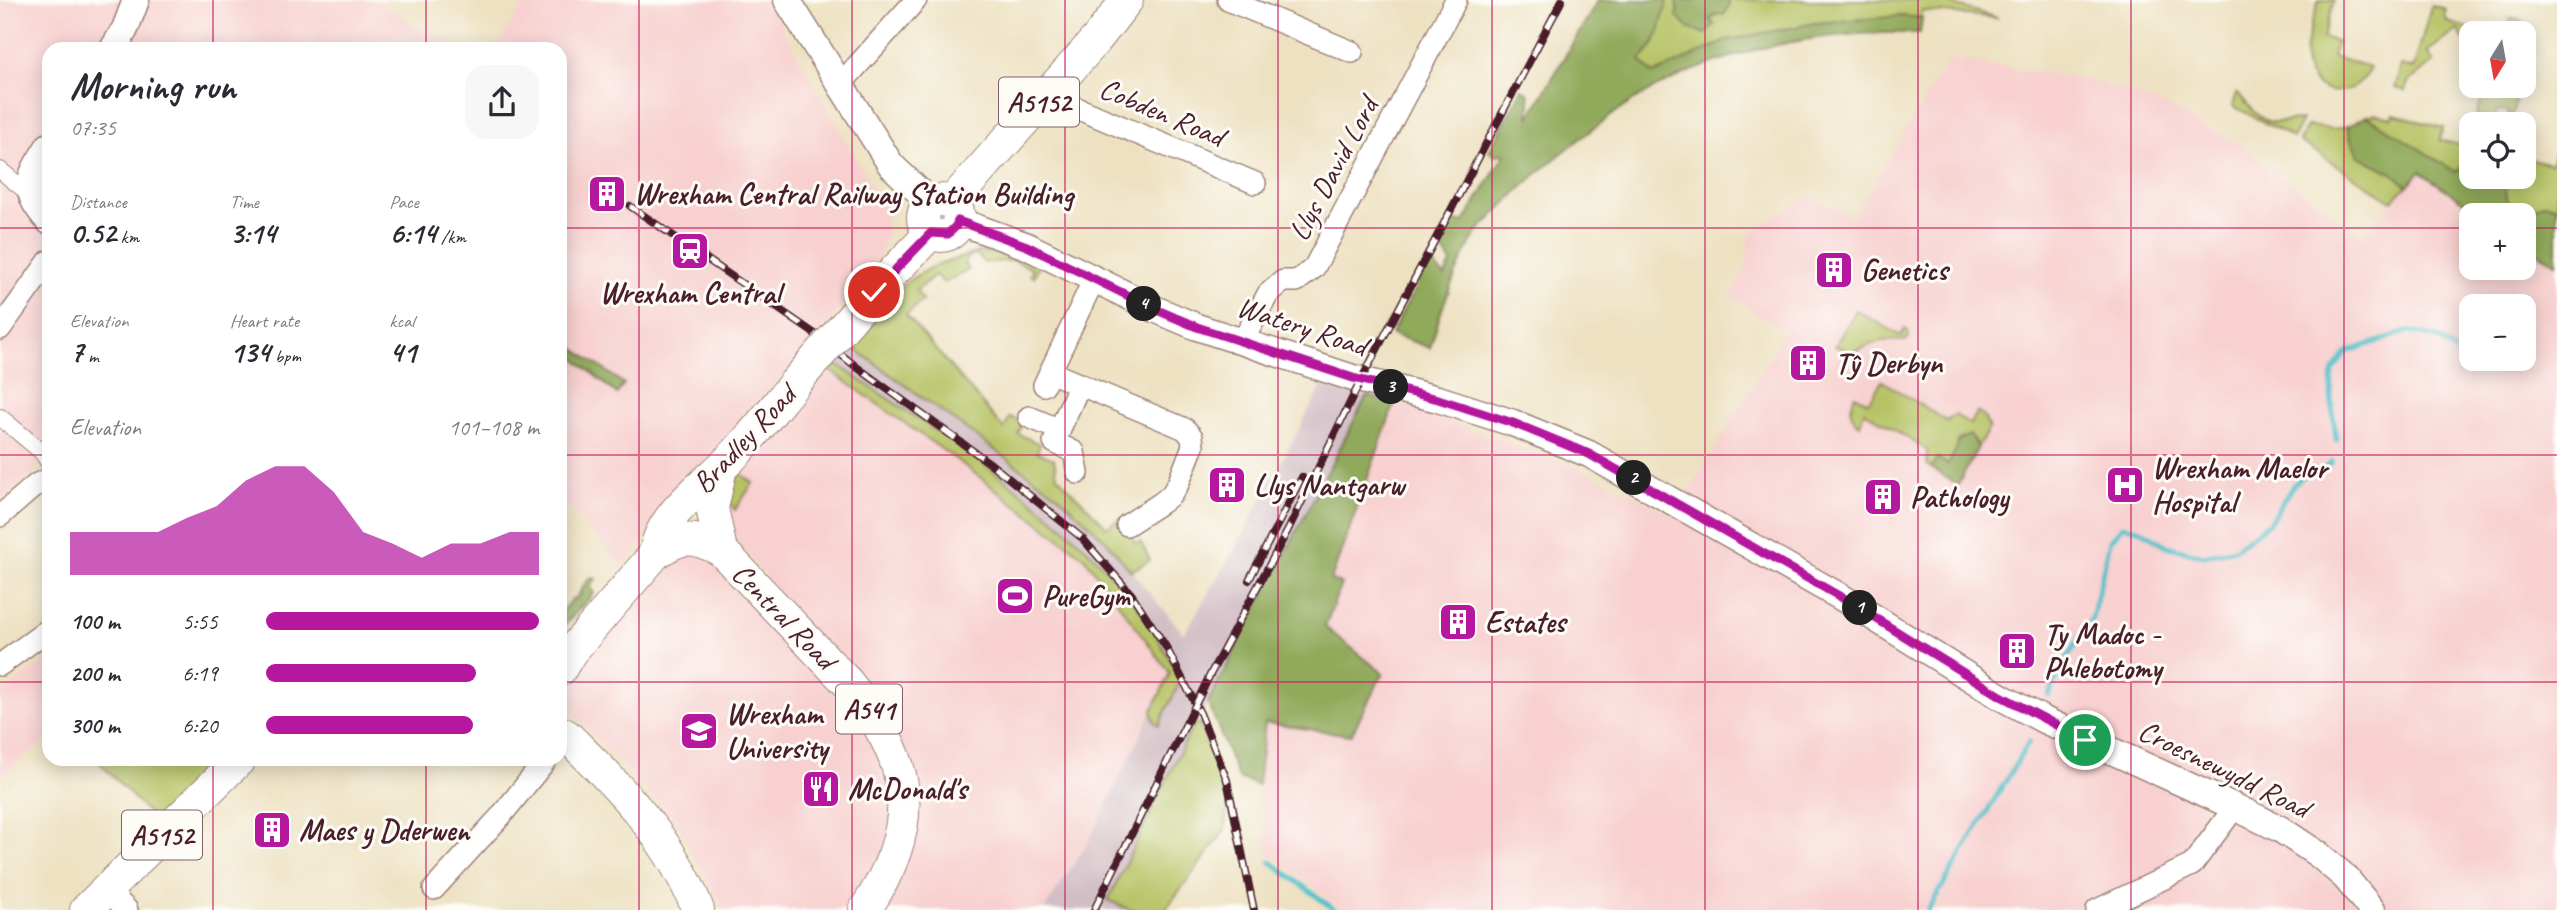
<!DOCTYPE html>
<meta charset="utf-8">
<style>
:root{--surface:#fff;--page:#f7f7f7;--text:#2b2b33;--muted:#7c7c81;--accent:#b5179e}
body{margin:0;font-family:Caveat,sans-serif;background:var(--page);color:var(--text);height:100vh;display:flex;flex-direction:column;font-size:26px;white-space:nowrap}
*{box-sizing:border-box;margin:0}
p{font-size:23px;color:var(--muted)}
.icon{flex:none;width:38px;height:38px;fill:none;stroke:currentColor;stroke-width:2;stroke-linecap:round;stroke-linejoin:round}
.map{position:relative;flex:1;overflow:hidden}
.drawer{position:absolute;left:42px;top:42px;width:525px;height:724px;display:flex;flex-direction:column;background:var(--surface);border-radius:21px;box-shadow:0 4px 18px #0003}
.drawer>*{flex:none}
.needle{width:46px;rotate:191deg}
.fabs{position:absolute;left:2459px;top:21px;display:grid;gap:14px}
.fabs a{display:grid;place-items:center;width:77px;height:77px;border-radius:14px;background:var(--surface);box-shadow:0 4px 18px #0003;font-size:35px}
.pin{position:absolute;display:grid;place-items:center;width:60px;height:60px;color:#fff;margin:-30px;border:4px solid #fff;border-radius:50%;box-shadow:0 2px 7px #0007}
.km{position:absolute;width:35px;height:35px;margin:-18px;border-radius:50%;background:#222;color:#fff;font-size:19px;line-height:35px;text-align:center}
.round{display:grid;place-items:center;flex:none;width:74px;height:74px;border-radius:21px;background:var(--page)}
.headline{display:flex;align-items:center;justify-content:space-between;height:119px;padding:0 28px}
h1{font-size:38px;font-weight:700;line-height:52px}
.stats{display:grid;grid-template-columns:repeat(3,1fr);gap:10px;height:119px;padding:7px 28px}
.stats div{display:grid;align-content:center}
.stats b{font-size:30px;font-weight:700}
.stats small{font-size:19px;font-weight:400}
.stats p{font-size:19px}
.chart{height:196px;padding:14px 28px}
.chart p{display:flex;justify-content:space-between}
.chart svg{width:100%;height:126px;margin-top:7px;fill:var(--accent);opacity:.7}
ul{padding:0 28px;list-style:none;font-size:23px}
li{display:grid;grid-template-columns:112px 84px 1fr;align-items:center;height:52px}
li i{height:18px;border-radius:9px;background:var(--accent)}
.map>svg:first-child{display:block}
.built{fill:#f7d0cf;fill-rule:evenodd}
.industrial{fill:#d2bec5}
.green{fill:#b6c365;stroke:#807148;stroke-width:2}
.forest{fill:#90a95a;stroke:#6d6442;stroke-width:2}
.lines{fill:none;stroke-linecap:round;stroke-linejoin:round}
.stream{stroke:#52bfcb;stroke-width:5}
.pedestrian-casing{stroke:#9c8076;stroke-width:18}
.minor-casing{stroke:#9c8076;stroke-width:24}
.tertiary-casing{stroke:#9c8076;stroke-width:29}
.primary-casing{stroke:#9c8076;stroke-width:34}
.pedestrian{stroke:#fff;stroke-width:16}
.minor{stroke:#fff;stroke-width:21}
.tertiary{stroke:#fff;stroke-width:26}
.primary{stroke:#fff;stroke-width:32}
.rail-casing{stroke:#4a1f2b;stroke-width:8}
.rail{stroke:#fdfcf7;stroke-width:5;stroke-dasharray:16;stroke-linecap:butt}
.primary-bridge-casing{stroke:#9c8076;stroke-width:34;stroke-linecap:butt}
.primary-bridge{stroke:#fff;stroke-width:32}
.route-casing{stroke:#fff;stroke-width:14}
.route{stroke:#b5179e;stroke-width:9}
.grid{fill:none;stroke:#c2185b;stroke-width:2;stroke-opacity:0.55}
.labels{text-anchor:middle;stroke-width:6;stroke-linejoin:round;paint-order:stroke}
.shield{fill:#fdfcf7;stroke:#806168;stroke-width:2}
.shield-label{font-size:28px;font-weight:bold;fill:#4a1f2b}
.street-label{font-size:30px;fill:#4a1f2b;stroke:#fdfcf7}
.poi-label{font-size:30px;font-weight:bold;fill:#4a1f2b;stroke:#fdfcf7;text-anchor:start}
</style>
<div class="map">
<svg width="2557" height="910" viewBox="0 0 2557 910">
<rect width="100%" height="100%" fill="#fdfcf7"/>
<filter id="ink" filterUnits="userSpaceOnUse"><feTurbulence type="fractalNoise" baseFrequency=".0143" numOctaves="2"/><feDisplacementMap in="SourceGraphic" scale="14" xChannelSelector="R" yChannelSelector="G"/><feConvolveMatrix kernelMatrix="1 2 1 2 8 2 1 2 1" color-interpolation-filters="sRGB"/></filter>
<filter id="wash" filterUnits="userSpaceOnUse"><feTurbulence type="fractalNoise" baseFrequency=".00686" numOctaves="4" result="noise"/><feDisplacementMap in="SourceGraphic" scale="28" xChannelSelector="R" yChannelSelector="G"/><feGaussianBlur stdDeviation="1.57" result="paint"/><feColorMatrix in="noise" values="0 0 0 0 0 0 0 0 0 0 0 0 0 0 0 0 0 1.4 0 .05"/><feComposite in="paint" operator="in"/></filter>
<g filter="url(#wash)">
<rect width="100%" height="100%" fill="#ede1c1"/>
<path class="built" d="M 0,0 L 377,0 L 437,40 L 440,36 L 459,49 L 49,49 L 49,457 L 0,503 Z
M 527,0 L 767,0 L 885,211 L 887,235 L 880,256 L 802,358 L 662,517 L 623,567 L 560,497 L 560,49 L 494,49 Z
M 1949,59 L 2089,80 L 2167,106 L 2240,145 L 2362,236 L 2420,172 L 2483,215 L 2471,215 L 2471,268 L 2524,268 L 2524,243 L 2557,265 L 2557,910 L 1342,910 L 1275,857 L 1268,857 L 1258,785 L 1241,736 L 1340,584 L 1331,581 L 1395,402 L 1573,466 L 1634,495 L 1674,517 L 1786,329 L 1753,313 L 1753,311 L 1730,296 L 1746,266 L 1749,234 L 1810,195 L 1853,217 ZM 2471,306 L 2524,306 L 2524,359 L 2471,359 Z
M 828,369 L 961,463 L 1084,557 L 1170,673 L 1090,839 L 1044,910 L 723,910 L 675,820 L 571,712 L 565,695 L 566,681 L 628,609 L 687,550 L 773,587 L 722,521 L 723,493 Z
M 49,657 L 49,738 L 0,776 L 0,695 Z"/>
<path class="industrial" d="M 851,346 L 1060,497 L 1106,541 L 1184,634 L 1236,547 L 1322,386 L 1367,396 L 1208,702 L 1193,725 L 1108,899 L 1130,910 L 1044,910 L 1090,839 L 1152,711 L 1154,721 L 1159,724 L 1180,681 L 1129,595 L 1079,540 L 996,473 L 841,367 L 830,366 Z"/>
<path class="green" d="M 1668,0 L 1677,0 L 1677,17 L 1710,19 L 1729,6 L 1728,0 L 1937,0 L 1998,18 L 1922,11 L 1922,18 L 1902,16 L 1816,23 L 1728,40 L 1653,75 L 1640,60 C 1663,37 1658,28 1668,0 Z
M 2319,0 L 2334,0 L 2323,38 L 2337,41 L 2332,57 L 2370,67 C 2358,99 2313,101 2306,65 C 2302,45 2314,19 2319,0 Z
M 2431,6 L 2446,10 L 2444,17 L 2447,19 L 2447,22 L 2472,29 L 2464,40 L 2458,30 L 2427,52 L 2434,62 L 2408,82 L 2406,91 L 2395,88 L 2401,65 L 2414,68 Z
M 2510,18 C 2521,20 2527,22 2530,33 L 2524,65 L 2524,33 L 2506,33 Z
M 2485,86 L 2519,86 L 2510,124 L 2508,111 L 2497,111 L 2494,124 L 2474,124 Z
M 2237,92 C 2246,102 2257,120 2272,122 C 2282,123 2292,120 2302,120 L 2293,138 L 2233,106 Z
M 2375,114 L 2392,118 L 2394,114 L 2443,128 L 2439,140 L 2468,147 L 2471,136 L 2471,160 L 2456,172 L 2367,116 Z
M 2307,126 L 2333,129 L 2348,126 L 2351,140 L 2359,156 L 2393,173 L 2407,186 L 2392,201 L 2299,141 Z
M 2556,145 L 2557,207 L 2545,203 L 2516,215 C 2506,204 2504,192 2507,177 L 2524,177 L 2524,157 L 2551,164 Z
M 977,252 L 1014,253 L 1040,263 L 1034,277 L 1030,275 L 1033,269 L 1014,260 L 984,263 L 978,255 L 967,257 L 964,264 L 969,270 L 944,283 L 935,275 L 916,291 L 923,300 L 906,315 L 1004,429 L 1010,417 L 1023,422 L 1018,434 L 1040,444 L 1037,452 L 1054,459 L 1057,476 L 1107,527 L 1119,519 L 1135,543 L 1140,541 L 1150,560 L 1131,571 L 1106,541 L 1060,497 L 851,346 L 907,281 L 932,267 Z
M 1856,310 L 1901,336 L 1905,329 L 1908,331 L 1909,337 L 1905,341 C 1896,341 1883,339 1875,343 C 1856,350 1857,355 1835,346 Z
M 830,366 L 841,367 C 940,435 1051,499 1128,594 C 1149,620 1165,651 1181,680 L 1159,725 L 1154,721 L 1152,711 L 1170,673 L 1084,557 L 961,463 L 828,369 Z
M 1882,381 L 1947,421 L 1955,415 L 1971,424 L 1977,412 L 1984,417 L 1989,428 L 1978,447 L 1970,435 L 1957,441 L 1956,450 L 1948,465 L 1937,458 L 1931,468 L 1927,465 L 1927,450 L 1864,411 L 1860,425 L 1855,421 L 1850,410 L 1855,395 L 1868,402 Z
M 740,473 L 753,483 L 735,510 L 729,502 L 733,483 Z
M 1200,723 L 1228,800 L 1225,830 L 1165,910 L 1130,910 L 1108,900 L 1193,725 Z
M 97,760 L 195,760 L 208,773 L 158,823 Z"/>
<path class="forest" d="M 1598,0 L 1668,0 C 1658,28 1663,37 1640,60 L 1653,74 L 1728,40 L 1816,23 L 1902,16 L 1922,18 L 1920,33 C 1822,30 1721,48 1636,99 C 1606,118 1578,140 1551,162 C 1530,179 1511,197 1493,216 C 1487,222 1479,228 1475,236 C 1454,271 1441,310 1430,348 L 1391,334 L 1412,294 L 1417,289 L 1417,282 L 1428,260 L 1445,276 L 1451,263 L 1439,244 L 1450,222 L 1464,222 L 1505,154 L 1493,155 L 1489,151 L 1522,89 L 1528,93 L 1530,103 L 1529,118 Z
M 1677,0 L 1728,0 L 1729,6 L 1724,15 L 1716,14 L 1710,19 L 1714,25 L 1706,34 L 1690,29 L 1677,17 Z
M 2367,116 L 2456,172 L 2471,160 L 2471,177 L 2507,177 C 2504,192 2506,204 2516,215 L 2483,215 L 2420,172 L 2407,186 L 2393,173 L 2359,156 L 2351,140 L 2348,126 Z
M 2545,203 L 2557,207 L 2557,265 L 2524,243 L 2524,215 L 2518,215 Z
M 560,338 L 624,384 L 617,394 L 560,346 Z
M 1367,396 L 1395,402 L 1331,580 L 1341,584 L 1325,627 L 1383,673 L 1351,735 L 1265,723 L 1258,785 L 1238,778 L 1208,702 Z
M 1970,435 L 1978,447 L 1958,485 L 1931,468 L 1937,458 L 1948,464 L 1956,450 L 1957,441 Z
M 591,578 L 596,579 L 590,587 L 594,593 L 560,630 L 560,613 L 573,598 L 575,599 C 583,592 581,584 591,578 Z"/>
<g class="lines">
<path class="stream" d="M 2524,352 L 2525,351
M 2515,361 L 2517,359
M 2336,440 L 2331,396 L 2333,370 L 2347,352 L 2409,331 L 2438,338 L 2467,361 L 2481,367
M 2048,695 L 2063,665 L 2092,618 L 2110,541 L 2123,526 L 2139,529 L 2167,546 L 2204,556 L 2234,549 L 2269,523 L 2293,485 L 2307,473 L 2324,470 L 2332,461
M 1271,862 L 1335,910
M 1928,910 L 2029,742"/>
</g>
</g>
<g filter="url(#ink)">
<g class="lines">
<defs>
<path id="pedestrian" d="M 0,170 L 32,196
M 0,417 L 42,452 L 49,463"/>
<path id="minor" d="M 1228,0 L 1352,52
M 839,86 L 916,0
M 1046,95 L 1255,183
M 0,329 L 49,261
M 1242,342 L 1268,294 L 1283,281 L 1297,281 L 1314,268 L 1456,0
M 1050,372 L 1185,429 L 1192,437 L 1193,446 L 1178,484 L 1171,495 L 1161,503 L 1127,525
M 1044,385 L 1094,279
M 1029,417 L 1060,430
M 1078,473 L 1074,452 L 1054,442 L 1080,384
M 0,516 L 37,484 L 49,479
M 0,665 L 49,629
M 434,889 L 500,817 L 546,760
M 107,890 L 127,910
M 2097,910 L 2192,865 L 2235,807"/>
<path id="tertiary" d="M 787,0 L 891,165 L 931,203
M 113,49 L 125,29 L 136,0
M 49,146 C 28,179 21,189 49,221
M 958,221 L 1027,246 L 1157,310 L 1197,327 L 1353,378 L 1438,399 L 1513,423 L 1589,454 L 1846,600 L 2001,697 L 2044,720 L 2235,807 L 2280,829 L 2319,855 L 2345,877 L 2372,910"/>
<path id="primary" d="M923 218a18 18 0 1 1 36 0a18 18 0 1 1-36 0Z
M 951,203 L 1095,41 L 1127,0
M 874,292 L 931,233
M 721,550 L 712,508 L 721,468
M 655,554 C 682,535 692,536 721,550 L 847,682 C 913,760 924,822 865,910
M 560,670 L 570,653 L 655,554 C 660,513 709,482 735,454 C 756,432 775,407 794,384
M 560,732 L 567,736 C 620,788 671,839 698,910
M 86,910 L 239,760"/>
</defs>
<use href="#pedestrian" class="pedestrian-casing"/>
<use href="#minor" class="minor-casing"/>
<use href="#tertiary" class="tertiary-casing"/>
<use href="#primary" class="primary-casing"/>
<use href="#pedestrian" class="pedestrian"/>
<use href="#minor" class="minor"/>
<use href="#tertiary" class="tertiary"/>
<use href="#primary" class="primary"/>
<defs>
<path id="rail" d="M 630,206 L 815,334 L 858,368 L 991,464 L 1082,538 L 1132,595 L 1166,647 L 1200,713 L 1227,780 L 1254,910
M 1249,580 L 1302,477
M 1094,910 L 1211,673 L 1288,530 L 1361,380 L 1562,0"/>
</defs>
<use href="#rail" class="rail-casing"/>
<use href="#rail" class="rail"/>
<defs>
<path id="primary-bridge" d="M 794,384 L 874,292"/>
</defs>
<use href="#primary-bridge" class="primary-bridge-casing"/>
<use href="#primary-bridge" class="primary-bridge"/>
</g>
</g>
<g class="lines" filter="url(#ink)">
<defs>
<path id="route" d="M 874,292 L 931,233 L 948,234 L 956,226 L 958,221 L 1027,246 L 1157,310 L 1197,327 L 1353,378 L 1438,399 L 1513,423 L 1589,454 L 1846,600 L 2001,696 L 2085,740"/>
</defs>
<use href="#route" class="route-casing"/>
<use href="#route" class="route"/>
</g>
<path class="grid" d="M 213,0 L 213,49M 426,0 L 426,49M 639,0 L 639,910M 852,0 L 852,910M 1065,0 L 1065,910M 1278,0 L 1278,910M 1492,0 L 1492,910M 1705,0 L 1705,910M 1918,0 L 1918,910M 2131,0 L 2131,910M 2344,0 L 2344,910M 0,228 L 49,228M 560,228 L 2471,228M 2524,228 L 2557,228M 0,455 L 49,455M 560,455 L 2557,455M 0,682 L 49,682M 560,682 L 2557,682M 213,760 L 213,910M 426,760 L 426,910"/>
<defs>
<symbol id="building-square" viewBox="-11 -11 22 22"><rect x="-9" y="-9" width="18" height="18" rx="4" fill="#b5179e" stroke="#fdfcf7"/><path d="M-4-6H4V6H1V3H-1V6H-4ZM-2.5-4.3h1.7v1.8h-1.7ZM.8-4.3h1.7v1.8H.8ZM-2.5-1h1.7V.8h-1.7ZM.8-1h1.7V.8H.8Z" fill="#fff"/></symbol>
<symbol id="station-square" viewBox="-11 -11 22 22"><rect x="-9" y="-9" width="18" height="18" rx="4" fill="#b5179e" stroke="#fdfcf7"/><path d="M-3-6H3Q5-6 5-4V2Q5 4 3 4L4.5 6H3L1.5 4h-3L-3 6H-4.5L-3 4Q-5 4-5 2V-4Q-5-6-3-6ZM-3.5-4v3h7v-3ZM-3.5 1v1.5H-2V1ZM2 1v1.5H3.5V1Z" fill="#fff"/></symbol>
<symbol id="hospital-square" viewBox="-11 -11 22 22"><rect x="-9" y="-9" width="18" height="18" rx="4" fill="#b5179e" stroke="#fdfcf7"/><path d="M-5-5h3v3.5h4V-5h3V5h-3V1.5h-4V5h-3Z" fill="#fff"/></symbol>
<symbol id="stadium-square" viewBox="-11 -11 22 22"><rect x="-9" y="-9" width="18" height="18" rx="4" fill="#b5179e" stroke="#fdfcf7"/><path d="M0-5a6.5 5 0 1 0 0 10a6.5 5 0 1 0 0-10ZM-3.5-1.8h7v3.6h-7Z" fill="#fff"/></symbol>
<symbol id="university-square" viewBox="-11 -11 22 22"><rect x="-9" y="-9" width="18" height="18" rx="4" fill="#b5179e" stroke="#fdfcf7"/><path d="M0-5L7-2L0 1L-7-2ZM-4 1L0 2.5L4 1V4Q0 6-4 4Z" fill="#fff"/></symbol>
<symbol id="restaurant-square" viewBox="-11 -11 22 22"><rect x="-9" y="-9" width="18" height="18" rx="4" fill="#b5179e" stroke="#fdfcf7"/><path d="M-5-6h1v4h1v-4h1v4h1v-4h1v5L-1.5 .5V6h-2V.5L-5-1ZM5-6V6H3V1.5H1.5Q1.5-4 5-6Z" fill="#fff"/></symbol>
</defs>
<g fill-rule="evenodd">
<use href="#building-square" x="585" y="172" width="44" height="44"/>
<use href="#station-square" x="668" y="229" width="44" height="44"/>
<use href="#building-square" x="1812" y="248" width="44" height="44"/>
<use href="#building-square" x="1786" y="341" width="44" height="44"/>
<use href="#building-square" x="1205" y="463" width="44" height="44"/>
<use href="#hospital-square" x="2103" y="463" width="44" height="44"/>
<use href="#building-square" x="1861" y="475" width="44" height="44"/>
<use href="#stadium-square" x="993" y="574" width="44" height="44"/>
<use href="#building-square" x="1436" y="600" width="44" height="44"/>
<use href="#building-square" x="1995" y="629" width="44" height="44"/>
<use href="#university-square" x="677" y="709" width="44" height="44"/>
<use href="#restaurant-square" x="799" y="767" width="44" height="44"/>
<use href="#building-square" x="250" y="808" width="44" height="44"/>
</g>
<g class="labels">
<g class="shield">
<rect x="999" y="77.5" width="80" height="49" rx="5"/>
<rect x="836" y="684.5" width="66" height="49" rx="5"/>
<rect x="122" y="810.5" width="80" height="49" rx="5"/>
</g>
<g class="shield-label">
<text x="1039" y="112">A5152</text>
<text x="869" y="719">A541</text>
<text x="162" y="845">A5152</text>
</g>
<g class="street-label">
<text transform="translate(1162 112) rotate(23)" y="10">Cobden Road</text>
<text transform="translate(1333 169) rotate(-62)" y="10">Llys David Lord</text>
<text transform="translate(1302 326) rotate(18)" y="10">Watery Road</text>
<text transform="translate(744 439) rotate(-47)" y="10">Bradley Road</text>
<text transform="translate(784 616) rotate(46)" y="10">Central Road</text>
<text transform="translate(2224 769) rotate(26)" y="10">Croesnewydd Road</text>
</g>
<g class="poi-label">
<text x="634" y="204">Wrexham Central Railway Station Building</text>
<text x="1861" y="280">Genetics</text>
<text x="690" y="303" text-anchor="middle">Wrexham Central</text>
<text x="1835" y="373">Tŷ Derbyn</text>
<text x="2152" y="478">Wrexham Maelor<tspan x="2152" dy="34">Hospital</tspan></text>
<text x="1254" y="495">Llys Nantgarw</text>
<text x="1910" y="507">Pathology</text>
<text x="1042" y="606">PureGym</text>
<text x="1485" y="632">Estates</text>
<text x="2044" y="644">Ty Madoc -<tspan x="2044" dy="34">Phlebotomy</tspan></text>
<text x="726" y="724">Wrexham<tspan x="726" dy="34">University</tspan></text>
<text x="848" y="799">McDonald's</text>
<text x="299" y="840">Maes y Dderwen</text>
</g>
</g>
</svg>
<div class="fabs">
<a><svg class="needle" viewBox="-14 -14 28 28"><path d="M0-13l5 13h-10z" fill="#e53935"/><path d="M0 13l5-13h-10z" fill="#7c7c81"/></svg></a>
<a><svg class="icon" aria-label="locate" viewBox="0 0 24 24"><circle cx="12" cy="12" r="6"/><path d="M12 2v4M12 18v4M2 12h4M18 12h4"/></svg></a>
<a>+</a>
<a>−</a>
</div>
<div class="pin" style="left:2085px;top:740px;background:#1e9e55"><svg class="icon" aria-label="arrive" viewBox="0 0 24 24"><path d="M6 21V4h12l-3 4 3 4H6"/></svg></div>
<div class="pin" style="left:874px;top:292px;background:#d93025"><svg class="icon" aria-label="check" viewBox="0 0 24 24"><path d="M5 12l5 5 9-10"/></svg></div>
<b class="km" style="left:1860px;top:608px">1</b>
<b class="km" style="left:1634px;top:478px">2</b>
<b class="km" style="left:1391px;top:387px">3</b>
<b class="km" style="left:1144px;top:304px">4</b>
<section class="drawer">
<div class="headline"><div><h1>Morning run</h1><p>07:35</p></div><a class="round"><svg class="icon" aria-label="share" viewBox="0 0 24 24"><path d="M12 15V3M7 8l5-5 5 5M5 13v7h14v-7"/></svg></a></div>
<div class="stats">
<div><p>Distance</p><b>0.52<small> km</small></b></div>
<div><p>Time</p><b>3:14</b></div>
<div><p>Pace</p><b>6:14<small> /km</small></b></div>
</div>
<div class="stats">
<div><p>Elevation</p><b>7<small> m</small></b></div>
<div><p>Heart rate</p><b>134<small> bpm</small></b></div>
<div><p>kcal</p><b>41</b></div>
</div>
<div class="chart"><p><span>Elevation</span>101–108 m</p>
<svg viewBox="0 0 160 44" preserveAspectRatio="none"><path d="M0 44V29L10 29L20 29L30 29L40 24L50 20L60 11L70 6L80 6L90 15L100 29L110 33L120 38L130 33L140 33L150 29L160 29V44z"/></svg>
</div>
<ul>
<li><b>100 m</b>5:55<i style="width:100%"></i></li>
<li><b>200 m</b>6:19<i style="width:77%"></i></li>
<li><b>300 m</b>6:20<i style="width:76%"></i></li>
</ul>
</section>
</div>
